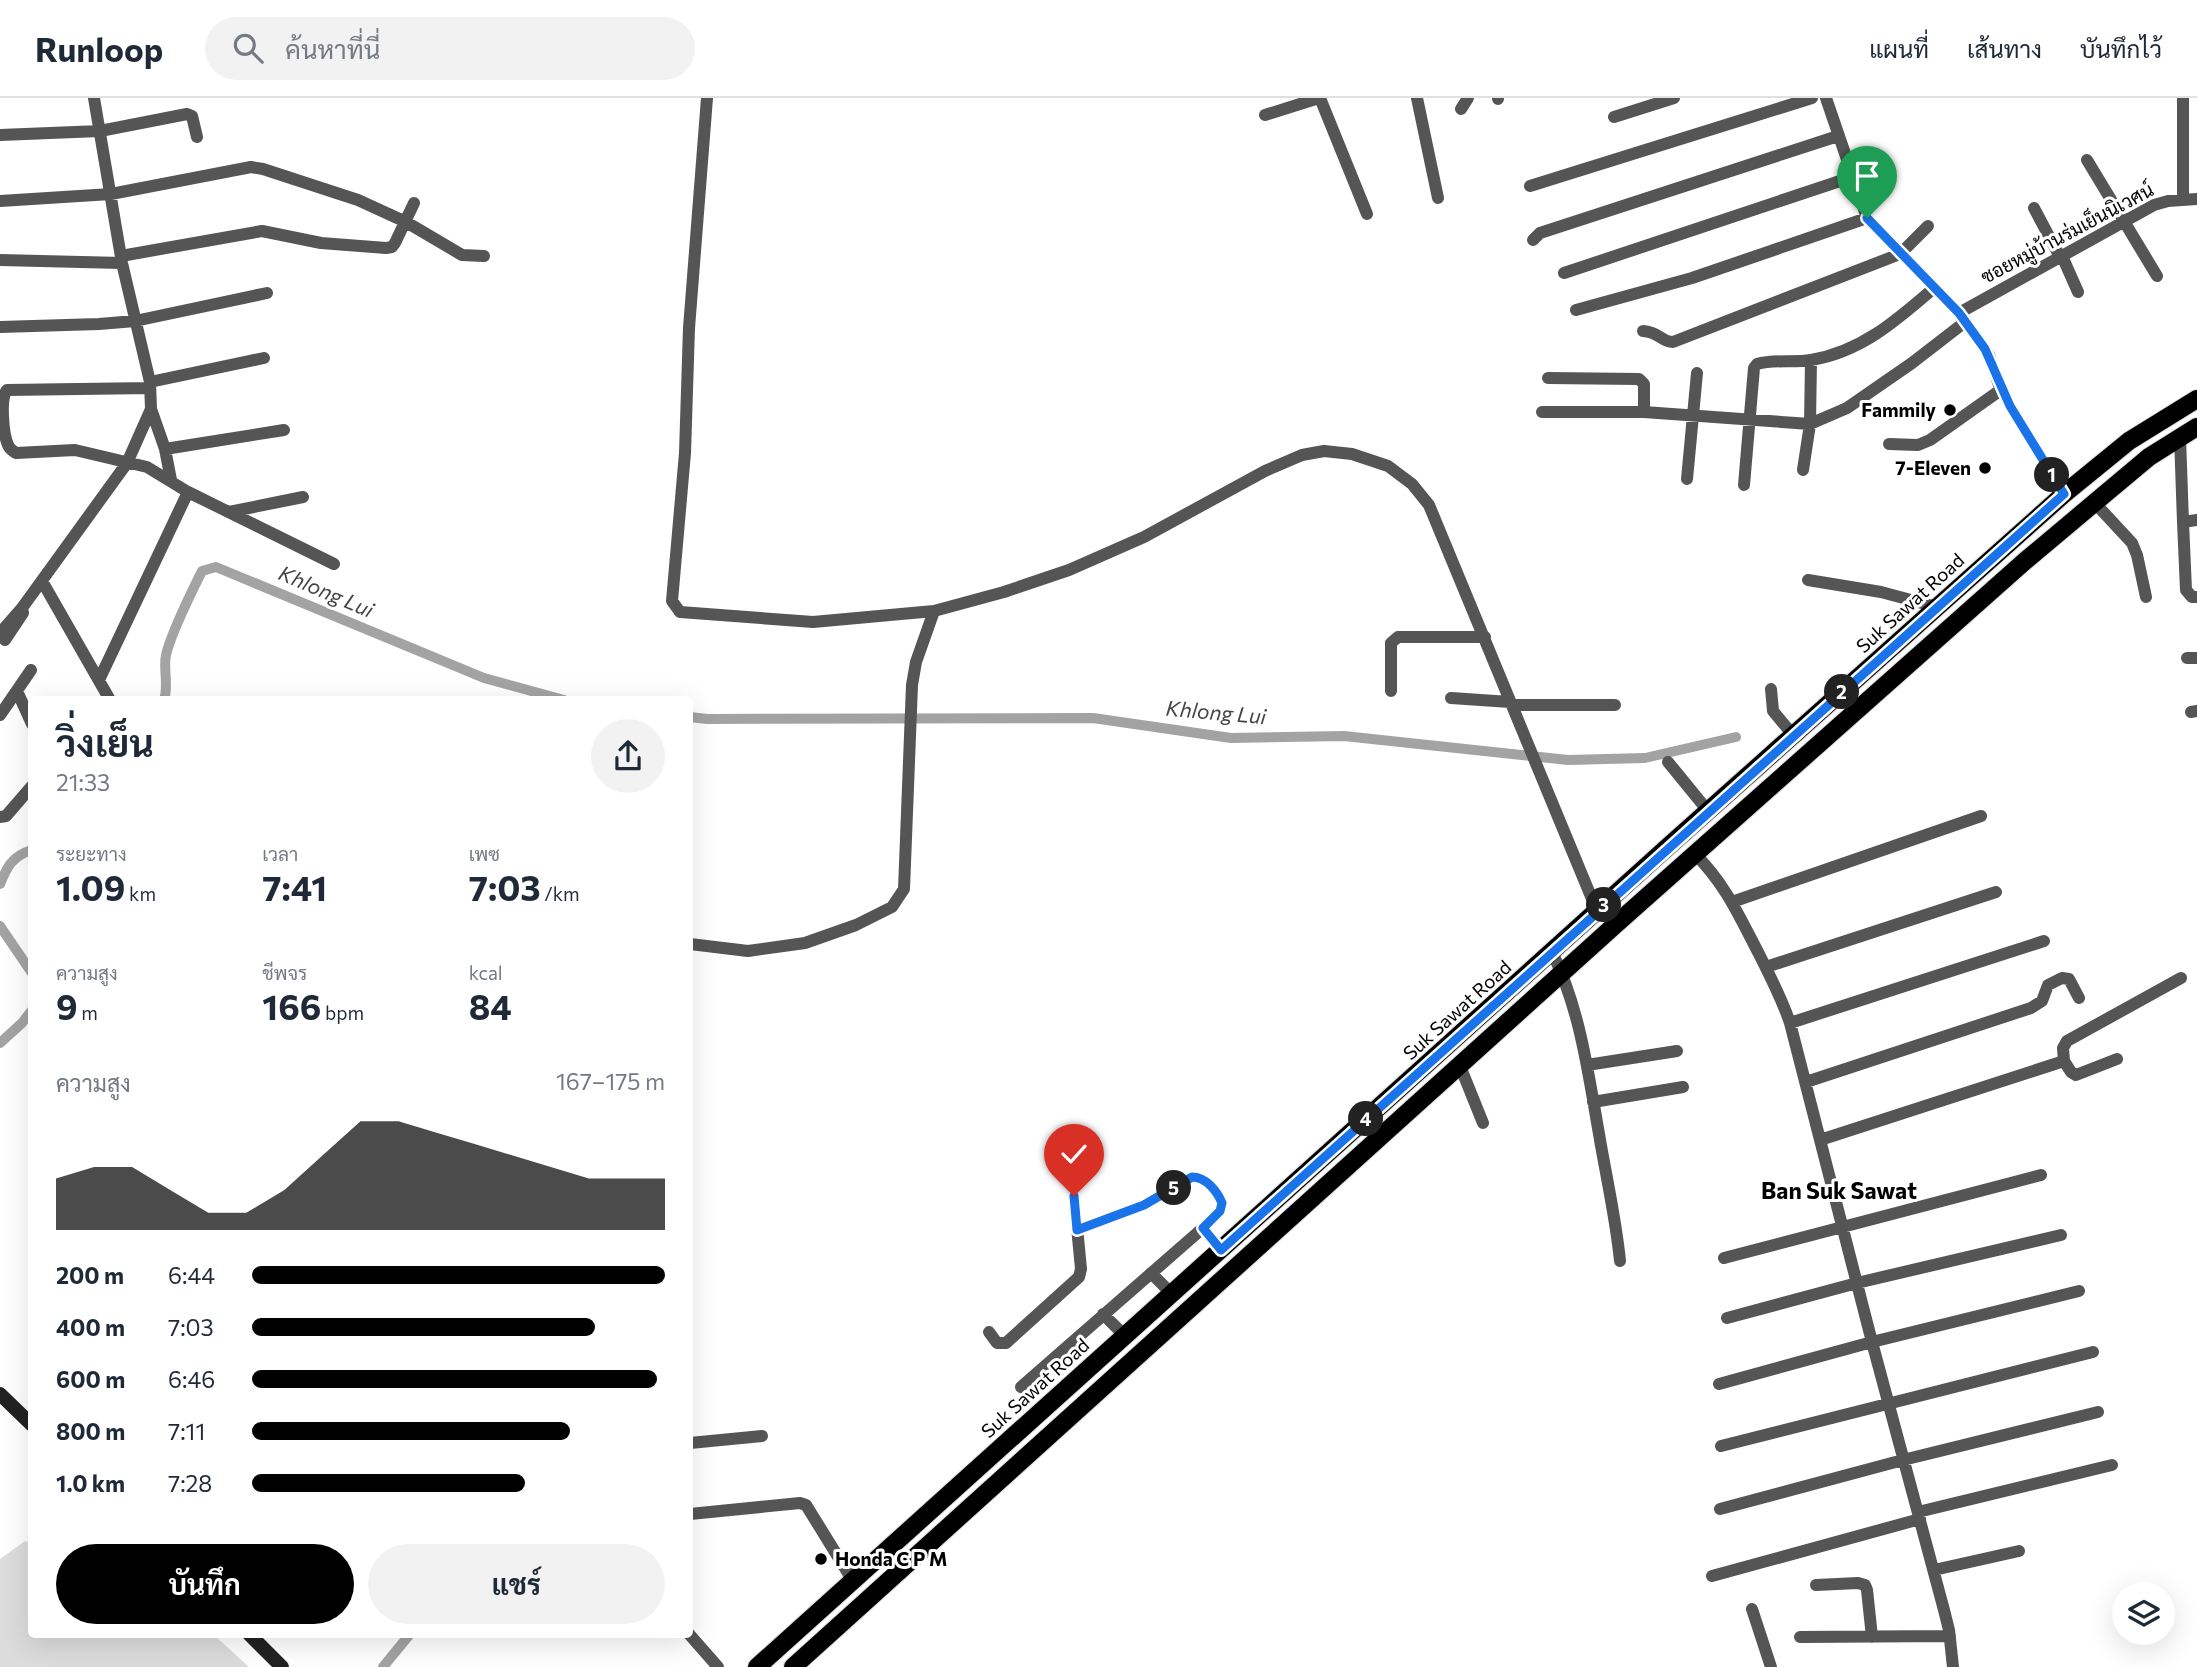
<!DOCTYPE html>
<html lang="th">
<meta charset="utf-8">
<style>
:root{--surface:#fff;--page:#f2f2f3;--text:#1f2937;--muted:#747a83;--line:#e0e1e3;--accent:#000}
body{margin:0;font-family:Commissioner,Sarabun,sans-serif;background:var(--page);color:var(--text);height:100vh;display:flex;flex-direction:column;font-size:26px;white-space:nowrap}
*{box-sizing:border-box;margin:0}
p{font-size:23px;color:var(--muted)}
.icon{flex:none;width:38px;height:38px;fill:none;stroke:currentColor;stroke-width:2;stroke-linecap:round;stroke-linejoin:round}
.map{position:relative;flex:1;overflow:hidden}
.drawer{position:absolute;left:28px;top:598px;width:665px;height:942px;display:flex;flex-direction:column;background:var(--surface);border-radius:7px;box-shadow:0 7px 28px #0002}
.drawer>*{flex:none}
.buttons{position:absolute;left:2112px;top:1484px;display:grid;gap:14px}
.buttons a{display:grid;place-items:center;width:63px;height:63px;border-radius:50%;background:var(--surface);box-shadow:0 7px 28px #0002;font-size:35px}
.pin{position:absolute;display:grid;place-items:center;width:60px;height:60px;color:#fff;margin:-72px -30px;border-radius:50% 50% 50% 0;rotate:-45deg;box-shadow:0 0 7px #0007}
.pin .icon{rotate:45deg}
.km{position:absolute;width:35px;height:35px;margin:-18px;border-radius:50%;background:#222;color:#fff;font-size:19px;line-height:35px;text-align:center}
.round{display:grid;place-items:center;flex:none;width:74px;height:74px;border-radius:37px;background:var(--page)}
.head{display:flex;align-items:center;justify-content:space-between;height:119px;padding:0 28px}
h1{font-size:38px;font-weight:700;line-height:52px}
.figures{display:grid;grid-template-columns:repeat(3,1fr);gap:10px;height:119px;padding:7px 28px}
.figures div{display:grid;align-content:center}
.figures b{font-size:35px;font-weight:700}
.figures small{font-size:19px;font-weight:400}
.figures p{font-size:19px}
.chart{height:196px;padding:14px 28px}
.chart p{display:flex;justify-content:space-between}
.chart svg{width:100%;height:126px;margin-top:7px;fill:var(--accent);opacity:.7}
.cta{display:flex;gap:14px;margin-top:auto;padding:14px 28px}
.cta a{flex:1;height:80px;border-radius:42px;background:var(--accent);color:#fff;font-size:28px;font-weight:700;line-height:80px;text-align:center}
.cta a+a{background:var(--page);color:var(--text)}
ul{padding:0 28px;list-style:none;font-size:23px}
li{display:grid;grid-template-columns:112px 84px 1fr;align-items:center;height:52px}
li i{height:18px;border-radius:9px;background:var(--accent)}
header{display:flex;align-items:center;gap:42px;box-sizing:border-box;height:98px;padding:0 35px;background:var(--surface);border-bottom:2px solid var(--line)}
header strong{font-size:33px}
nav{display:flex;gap:38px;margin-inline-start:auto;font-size:24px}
.search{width:490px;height:63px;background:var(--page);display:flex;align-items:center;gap:18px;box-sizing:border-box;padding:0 24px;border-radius:38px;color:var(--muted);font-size:26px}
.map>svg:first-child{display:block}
.green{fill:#dcdcdc}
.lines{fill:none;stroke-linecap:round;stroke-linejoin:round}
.canal{stroke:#a3a3a3;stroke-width:10}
.primary-casing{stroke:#dbdbdb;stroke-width:20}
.minor{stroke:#555;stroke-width:12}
.secondary{stroke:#222;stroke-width:14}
.primary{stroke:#000;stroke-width:18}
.route-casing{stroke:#fff;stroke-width:14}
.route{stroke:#1a73e8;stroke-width:9}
.poi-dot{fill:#000;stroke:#fff;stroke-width:2.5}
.labels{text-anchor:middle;stroke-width:6;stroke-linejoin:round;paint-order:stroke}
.street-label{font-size:19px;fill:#000;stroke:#fff}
.poi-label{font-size:19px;font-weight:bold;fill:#000;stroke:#fff;text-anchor:end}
.water-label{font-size:21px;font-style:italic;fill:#444;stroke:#fff}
.quarter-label{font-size:23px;font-weight:bold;fill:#000;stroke:#fff}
</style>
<header>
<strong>Runloop</strong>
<div class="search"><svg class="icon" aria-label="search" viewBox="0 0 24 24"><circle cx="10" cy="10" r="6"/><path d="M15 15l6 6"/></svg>ค้นหาที่นี่</div>
<nav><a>แผนที่</a><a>เส้นทาง</a><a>บันทึกไว้</a></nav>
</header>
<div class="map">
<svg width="2197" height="1569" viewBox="0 0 2197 1569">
<rect width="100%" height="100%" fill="#fff"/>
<path class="green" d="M 25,1443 L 31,1445 L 32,1536 L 214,1537 L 249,1569 L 0,1569 L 0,1461 Z"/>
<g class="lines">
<path class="canal" d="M 164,602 C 169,587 163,572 166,557 C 171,535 191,495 202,473 L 216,469 L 484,580 L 564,602
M 690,619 L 707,621 L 1093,620 L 1231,640 L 1344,638 L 1568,662 L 1645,660 L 1736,639
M 0,786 C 7,769 12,758 32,752
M 0,828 L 32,875
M 0,945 L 22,925 L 32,912
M 383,1569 L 410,1536"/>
<defs>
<path id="primary" d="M 757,1569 L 1671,746 L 2064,396 L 2129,343 L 2197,301
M 793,1569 L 1615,827 L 2025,463 L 2149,359 L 2197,329"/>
</defs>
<use href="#primary" class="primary-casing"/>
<path class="minor" d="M 707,0 L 689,230 L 685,355 L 672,503 L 680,514 L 813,524 L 934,513 L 1004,494 L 1069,472 L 1144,439 L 1265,373 L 1302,357 L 1324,353 L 1352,356 L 1388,368 L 1412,386 L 1429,407 L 1597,813
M 1320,0 L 1367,116
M 1417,0 L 1438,100
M 1498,0 L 1498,1
M 1826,0 L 1867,120 L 1959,215 L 2154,107 L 2168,103 L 2197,101
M 1461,11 L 1468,0
M 1265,17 L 1319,0
M 1614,19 L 1674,0
M 0,37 L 100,33 L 187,16 L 192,18 L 197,39
M 2087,62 L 2157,178
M 1530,88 L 1812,0
M 2183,101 L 2183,0
M 0,103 L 111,96 L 251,69 L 263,71 L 358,102 L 406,124 L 462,157 L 484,158
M 2034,110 L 2060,159
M 1533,142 L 1540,135 L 1838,38
M 121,158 L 262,133 L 321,145 L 386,150 L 392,149 L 395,145 L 414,105
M 2062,158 L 2078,194
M 0,162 L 122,165
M 1564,175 L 1852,79
M 1576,212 L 1692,180 L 1867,120
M 1961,218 L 1989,257 L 1999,287 L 2010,308 L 2064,396
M 0,229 L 99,226 L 135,223 L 267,195
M 1643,233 C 1660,234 1661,244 1673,244 L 1900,156 L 1928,128
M 1548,280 L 1639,281 L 1644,286 L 1644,314
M 150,284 L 264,260
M 150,290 L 7,292 C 0,300 3,336 8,347 C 10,352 12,352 16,355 L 75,352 L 147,369 L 188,394 L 334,466
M 151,311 L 165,351 L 171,382
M 1542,314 L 1644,314 L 1810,326 L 1847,310 L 1912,265 L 1965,224
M 2180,339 L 2183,424 L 2197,422
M 1889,346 L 1918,347 L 1930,342 L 2002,291
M 165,351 L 284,332
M 1803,372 L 1810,326 L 1811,262
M 1687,381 L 1697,275
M 1744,387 L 1754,270 L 1757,266 C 1774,261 1794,265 1811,262 C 1861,254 1897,222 1934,190
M 2094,404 L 2132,445 L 2137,457 L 2146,499
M 229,414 L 303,399
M 2183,424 L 2186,492 L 2192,499 L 2197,499
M 1808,482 L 1881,494 L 1937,509
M 42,483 L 110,602
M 22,510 L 127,365 L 151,311 L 150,284 L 122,165 L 94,0
M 0,535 L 22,510 L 23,515 L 5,542
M 2187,560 L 2197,560
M 99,582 L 188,394
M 1771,591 L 1773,613 L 1793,637
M 17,593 L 32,626
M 1391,593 L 1391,545 L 1398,539 L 1485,539
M 1451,600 L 1510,604
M 1512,607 L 1615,607
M 2191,614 L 2197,613
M 0,617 L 31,572
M 1668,664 L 1708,713
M 0,719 L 6,718 L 32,688
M 1695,756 C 1726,787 1739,818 1759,856 C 1770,878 1782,901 1790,925 L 1872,1244 L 1944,1512 L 1949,1532 L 1953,1569
M 1732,804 L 1981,718
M 690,846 L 748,853 L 805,845 L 856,827 L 892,809 L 904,791 L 912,587 L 916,564 L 934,513
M 1552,854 C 1580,911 1588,974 1599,1036 C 1606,1078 1616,1121 1620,1163
M 1766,869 L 1996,794
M 1790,925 L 2044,843
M 2064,963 L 2071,974 L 2076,977 L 2117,961
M 1587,967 L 1677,953
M 1460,968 L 1483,1025
M 1806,984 L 2031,910 L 2042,903 L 2048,887 L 2062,880 L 2069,881 L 2079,900
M 1593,1004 L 1683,989
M 1820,1042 L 2064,963 L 2063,950 L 2067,943 L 2181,880
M 1203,1130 L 1221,1151
M 1724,1160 L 2041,1077
M 1151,1175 L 1172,1196
M 1103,1216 L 1125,1238
M 1727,1220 L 1857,1185 L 2061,1137
M 989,1234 L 997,1245 L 1006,1245 L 1079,1179 L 1081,1171 L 1074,1098
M 1719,1286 L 1872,1244 L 2079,1193
M 1021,1289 L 1203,1130 L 1220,1113 L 1222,1105 C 1217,1093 1206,1078 1192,1079 L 1144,1107 L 1077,1132
M 690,1345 L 762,1338
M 1721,1348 L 2093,1254
M 1720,1411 L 1903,1362 L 2098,1314
M 1918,1414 L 2112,1367
M 690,1416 L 800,1405 L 806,1407 L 853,1483
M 1934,1472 L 2019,1453
M 1712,1478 L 1920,1421
M 1816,1487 L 1858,1485 L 1865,1487 L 1867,1492 L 1872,1539
M 1752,1511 L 1771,1569
M 689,1536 L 718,1569
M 1800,1539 L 1950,1538"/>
<path class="secondary" d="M 0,1296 L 32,1327
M 249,1536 L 282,1569"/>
<use href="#primary" class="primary"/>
</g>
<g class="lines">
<defs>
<path id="route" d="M 1074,1098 L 1077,1132 L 1144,1107 L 1192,1079 C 1206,1079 1217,1093 1222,1105 L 1220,1113 L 1203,1130 L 1221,1152 L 2064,396 L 2010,308 L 1985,251 L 1959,215 L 1867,120"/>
</defs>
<use href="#route" class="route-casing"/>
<use href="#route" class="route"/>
</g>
<g class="poi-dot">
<circle cx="1950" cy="312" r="7"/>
<circle cx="1985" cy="370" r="7"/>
<circle cx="821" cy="1461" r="7"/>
</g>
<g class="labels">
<g class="street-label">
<text transform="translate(2067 135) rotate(-28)" y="7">ซอยหมู่บ้านร่มเย็นนิเวศน์</text>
<text transform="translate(1910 505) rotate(-42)" y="7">Suk Sawat Road</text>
<text transform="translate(1457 912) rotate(-42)" y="7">Suk Sawat Road</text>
<text transform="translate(1035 1290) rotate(-42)" y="7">Suk Sawat Road</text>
</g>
<g class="poi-label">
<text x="1936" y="319">Fammily</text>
<text x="1971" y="377">7-Eleven</text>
<text x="835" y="1468" text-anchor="start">Honda C P M</text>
</g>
<g class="water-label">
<text transform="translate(326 494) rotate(23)" y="7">Khlong Lui</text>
<text transform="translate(1216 615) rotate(5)" y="7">Khlong Lui</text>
</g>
<g class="quarter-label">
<text x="1839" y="1101">Ban Suk Sawat</text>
</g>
</g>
</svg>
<div class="buttons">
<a><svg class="icon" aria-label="layers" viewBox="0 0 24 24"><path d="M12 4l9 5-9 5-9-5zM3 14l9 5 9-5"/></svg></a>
</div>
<div class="pin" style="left:1867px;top:120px;background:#1e9e55"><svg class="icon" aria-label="arrive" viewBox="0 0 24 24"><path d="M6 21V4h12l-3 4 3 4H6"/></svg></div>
<div class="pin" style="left:1074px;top:1098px;background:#d93025"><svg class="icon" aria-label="check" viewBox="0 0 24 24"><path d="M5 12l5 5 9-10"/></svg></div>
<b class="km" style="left:2052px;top:377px">1</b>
<b class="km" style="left:1842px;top:594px">2</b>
<b class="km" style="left:1604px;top:807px">3</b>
<b class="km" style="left:1366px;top:1021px">4</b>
<b class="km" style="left:1174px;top:1090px">5</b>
<section class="drawer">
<div class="head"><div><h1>วิ่งเย็น</h1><p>21:33</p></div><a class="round"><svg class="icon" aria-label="share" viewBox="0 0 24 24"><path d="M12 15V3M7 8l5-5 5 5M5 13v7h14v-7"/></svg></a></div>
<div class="figures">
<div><p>ระยะทาง</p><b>1.09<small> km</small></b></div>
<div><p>เวลา</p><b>7:41</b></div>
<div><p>เพซ</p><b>7:03<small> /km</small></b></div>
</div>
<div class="figures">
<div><p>ความสูง</p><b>9<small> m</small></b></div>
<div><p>ชีพจร</p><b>166<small> bpm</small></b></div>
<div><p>kcal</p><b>84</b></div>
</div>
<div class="chart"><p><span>ความสูง</span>167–175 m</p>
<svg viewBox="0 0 160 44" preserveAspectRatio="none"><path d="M0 44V26L10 22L20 22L30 30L40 38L50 38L60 30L70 18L80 6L90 6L100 10L110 14L120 18L130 22L140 26L150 26L160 26V44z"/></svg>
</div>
<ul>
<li><b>200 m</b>6:44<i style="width:100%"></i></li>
<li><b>400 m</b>7:03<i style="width:83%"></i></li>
<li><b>600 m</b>6:46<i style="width:98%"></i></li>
<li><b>800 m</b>7:11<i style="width:77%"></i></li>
<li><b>1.0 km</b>7:28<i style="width:66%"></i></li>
</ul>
<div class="cta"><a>บันทึก</a><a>แชร์</a></div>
</section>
</div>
